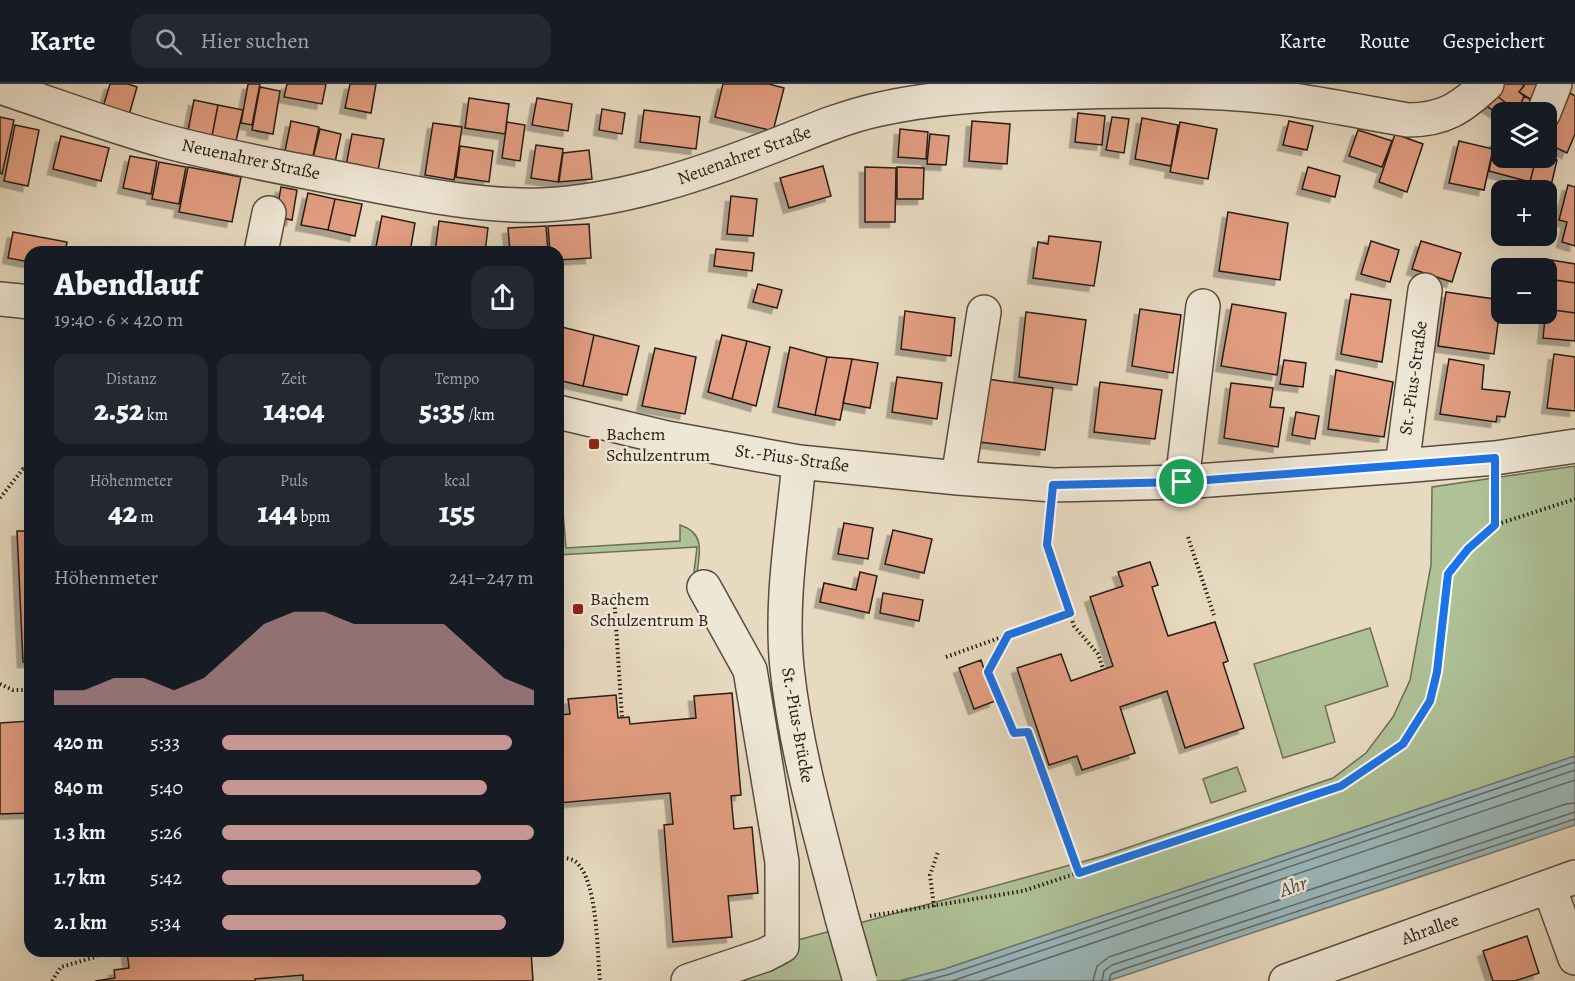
<!DOCTYPE html>
<html lang="de">
<meta charset="utf-8">
<style>
:root{--surface:#171b24;--page:#242831;--text:#f1f3f6;--muted:#9ea1a6;--line:#363941;--accent:#c59692}
body{margin:0;font-family:Alegreya,serif;background:var(--page);color:var(--text);height:100vh;display:flex;flex-direction:column;font-size:22px;white-space:nowrap}
*{box-sizing:border-box;margin:0}
p{font-size:20px;color:var(--muted)}
.icon{flex:none;width:33px;height:33px;fill:none;stroke:currentColor;stroke-width:2;stroke-linecap:round;stroke-linejoin:round}
.map{position:relative;flex:1;overflow:hidden}
.side{position:absolute;left:24px;top:162px;width:540px;height:711px;display:flex;flex-direction:column;background:var(--surface);border-radius:18px;box-shadow:0 6px 24px #0002}
.side>*{flex:none}
.controls{position:absolute;left:1491px;top:18px;display:grid;gap:12px}
.controls a{display:grid;place-items:center;width:66px;height:66px;border-radius:12px;background:var(--surface);box-shadow:0 6px 24px #0002;font-size:30px}
.pin{position:absolute;display:grid;place-items:center;width:51px;height:51px;color:#fff;margin:-26px;border:3px solid #fff;border-radius:50%;box-shadow:0 2px 6px #0007}
.round{display:grid;place-items:center;flex:none;width:63px;height:63px;border-radius:18px;background:var(--page)}
.summary{display:flex;align-items:center;justify-content:space-between;height:102px;padding:0 30px}
h1{font-size:33px;font-weight:800;line-height:45px}
.stats{display:grid;grid-template-columns:repeat(3,1fr);gap:9px;height:102px;padding:6px 30px}
.stats div{display:grid;align-content:center;border-radius:15px;background:var(--page);text-align:center}
.stats b{font-size:30px;font-weight:800}
.stats small{font-size:16px;font-weight:400}
.stats p{font-size:16px}
.chart{height:168px;padding:12px 30px}
.chart p{display:flex;justify-content:space-between}
.chart svg{width:100%;height:108px;margin-top:6px;fill:var(--accent);opacity:.7}
ul{padding:0 30px;list-style:none;font-size:20px}
li{display:grid;grid-template-columns:96px 72px 1fr;align-items:center;height:45px}
li i{height:15px;border-radius:8px;background:var(--accent)}
header{display:flex;align-items:center;gap:36px;box-sizing:border-box;height:84px;padding:0 30px;background:var(--surface);border-bottom:2px solid var(--line)}
header strong{font-size:28px}
nav{display:flex;gap:33px;margin-inline-start:auto;font-size:21px}
.search{width:420px;height:54px;background:var(--page);display:flex;align-items:center;gap:15px;box-sizing:border-box;padding:0 21px;border-radius:18px;color:var(--muted);font-size:22px}
.map>svg:first-child{display:block}
.green{fill:#afc197;stroke:#6c6e55;stroke-width:1.5}
.water{fill:#9ab8bc;stroke:#6c7a78;stroke-width:1.5}
.lines{fill:none;stroke-linecap:round;stroke-linejoin:round}
.shore{stroke:#616a68;stroke-width:1.5}
.building{fill:#e39e82;stroke:#281c13;stroke-width:1.5;filter:url(#shadow)}
.minor-casing{stroke:#584c3e;stroke-width:36}
.path{stroke:#281c13;stroke-width:4;stroke-dasharray:1.5 3;stroke-linecap:butt}
.minor{stroke:#efe7d6;stroke-width:33}
.minor-bridge-casing{stroke:#584c3e;stroke-width:36;stroke-linecap:butt}
.minor-bridge{stroke:#efe7d6;stroke-width:33}
.route-casing{stroke:#fff;stroke-width:12}
.route{stroke:#1a73e8;stroke-width:8}
.poi-dot{fill:#8f2418;stroke:#efe7d6;stroke-width:2}
.labels{text-anchor:middle;stroke-width:5;stroke-linejoin:round;paint-order:stroke}
.street-label{font-size:18px;fill:#281c13;stroke:#efe7d6}
.poi-label{font-size:18px;fill:#281c13;stroke:#efe7d6;text-anchor:start}
.water-label{font-size:20px;font-style:italic;fill:#4a4b46;stroke:#efe7d6}
</style>
<header>
<strong>Karte</strong>
<div class="search"><svg class="icon" aria-label="search" viewBox="0 0 24 24"><circle cx="10" cy="10" r="6"/><path d="M15 15l6 6"/></svg>Hier suchen</div>
<nav><a>Karte</a><a>Route</a><a>Gespeichert</a></nav>
</header>
<div class="map">
<svg width="1575" height="897" viewBox="0 0 1575 897">
<defs>
<filter id="shadow"><feDropShadow dx="-5.5" dy="5.5" stdDeviation="0" flood-color="#0004"/></filter>
</defs>
<rect width="100%" height="100%" fill="#e7dac0"/>
<filter id="stains"><feTurbulence type="fractalNoise" baseFrequency=".00333" numOctaves="4"/><feColorMatrix values="0 0 0 0 .2 0 0 0 0 .09 0 0 0 0 .02 0 0 0 .5 -.17"/></filter>
<radialGradient id="worn" r=".72"><stop offset=".6" stop-color="#630" stop-opacity="0"/><stop offset="1" stop-color="#630" stop-opacity=".3"/></radialGradient>
<path class="green" d="M 1575,382 L 1575,672 L 945,885 L 900,897 L 727,897 L 798,856 L 1103,772 L 1333,694 L 1366,669 L 1393,633 L 1410,596 L 1431,481 L 1432,403 Z
M 558,428 L 563,428 L 566,464 L 680,457 L 680,441 C 705,449 700,468 697,488 L 694,488 L 697,463 L 558,471 Z
M 1370,544 L 1388,602 L 1325,622 L 1335,658 L 1283,674 L 1254,580 Z
M 1237,683 L 1246,707 L 1211,719 L 1203,695 Z"/>
<path class="water" d="M 1575,672 L 1575,741 L 1108,897 L 900,897 L 945,885 Z"/>
<g class="lines">
<path class="shore" d="M 923,897 L 947,891 L 1575,678
M 952,897 L 1575,686
M 980,897 L 1575,696
M 1093,897 L 1097,882 L 1109,873 L 1566,720 L 1575,719
M 1102,897 L 1104,887 L 1112,881 L 1575,728
M 1109,897 L 1111,890 L 1121,886 L 1575,735"/>
</g>
<path class="building" d="M 110,0 L 128,0 L 137,3 L 129,31 L 103,23 Z
M 248,0 L 260,0 L 252,41 L 241,39 Z
M 287,0 L 326,0 L 322,20 L 284,13 Z
M 350,0 L 376,0 L 371,29 L 345,24 Z
M 723,0 L 769,0 L 784,4 L 773,47 L 715,33 Z
M 1501,0 L 1522,0 L 1524,2 L 1519,8 L 1524,12 L 1518,28 L 1493,9 Z
M 1525,0 L 1551,0 L 1540,21 L 1519,8 Z
M 260,3 L 280,7 L 273,50 L 252,46 Z
M 1493,9 L 1518,28 L 1502,28 L 1502,32 L 1483,20 Z
M 1570,9 L 1575,12 L 1575,50 L 1567,69 L 1548,60 Z
M 1524,12 L 1540,21 L 1537,28 L 1518,28 Z
M 469,14 L 509,20 L 505,50 L 465,44 Z
M 537,14 L 572,20 L 568,47 L 532,41 Z
M 194,16 L 218,21 L 212,52 L 188,47 Z
M 218,21 L 243,26 L 236,57 L 212,52 Z
M 602,25 L 625,29 L 622,50 L 599,46 Z
M 644,26 L 700,33 L 696,65 L 640,58 Z
M 1078,29 L 1105,32 L 1102,61 L 1075,58 Z
M 0,33 L 14,36 L 2,90 L 0,89 Z
M 1112,33 L 1129,35 L 1124,69 L 1106,66 Z
M 1142,34 L 1178,41 L 1171,82 L 1135,75 Z
M 291,37 L 319,43 L 312,77 L 284,72 Z
M 972,37 L 1010,40 L 1007,80 L 969,77 Z
M 1289,37 L 1313,42 L 1307,66 L 1283,61 Z
M 507,38 L 525,41 L 520,77 L 502,74 Z
M 1180,38 L 1217,45 L 1208,95 L 1170,88 Z
M 433,39 L 462,43 L 454,96 L 425,91 Z
M 15,41 L 39,46 L 28,102 L 4,97 Z
M 320,45 L 341,50 L 334,83 L 312,78 Z
M 900,45 L 928,48 L 926,75 L 898,73 Z
M 1358,46 L 1392,57 L 1382,83 L 1349,72 Z
M 352,50 L 384,55 L 378,87 L 346,82 Z
M 930,50 L 949,52 L 946,81 L 927,80 Z
M 1395,50 L 1423,60 L 1407,108 L 1379,98 Z
M 61,52 L 109,64 L 101,97 L 53,85 Z
M 1459,57 L 1493,65 L 1484,106 L 1449,99 Z
M 1495,57 L 1502,59 L 1502,74 L 1536,74 L 1530,98 L 1489,87 Z
M 536,61 L 563,65 L 558,98 L 531,94 Z
M 460,62 L 493,67 L 489,98 L 456,93 Z
M 589,66 L 592,95 L 559,98 L 563,69 Z
M 130,72 L 157,77 L 151,110 L 123,104 Z
M 1546,72 L 1557,76 L 1547,119 L 1546,106 L 1528,106 L 1536,74 Z
M 159,78 L 186,83 L 179,120 L 152,115 Z
M 823,82 L 831,112 L 789,124 L 780,94 Z
M 188,83 L 241,93 L 232,138 L 179,128 Z
M 865,83 L 896,84 L 895,138 L 865,138 Z
M 897,83 L 924,84 L 923,115 L 897,115 Z
M 1308,83 L 1340,92 L 1335,113 L 1302,105 Z
M 1568,101 L 1575,103 L 1575,162 L 1562,158 L 1567,138 L 1559,136 Z
M 281,103 L 297,106 L 292,136 L 276,133 Z
M 308,109 L 335,115 L 328,146 L 301,141 Z
M 731,112 L 757,115 L 753,152 L 727,150 Z
M 335,115 L 362,120 L 355,152 L 328,146 Z
M 1228,128 L 1288,139 L 1280,196 L 1219,187 Z
M 382,132 L 415,139 L 410,168 L 375,168 Z
M 439,137 L 488,144 L 485,168 L 435,168 Z
M 589,140 L 591,174 L 558,176 L 558,168 L 550,168 L 548,142 Z
M 546,142 L 548,168 L 510,168 L 508,144 Z
M 13,148 L 67,158 L 65,168 L 30,168 L 30,178 L 8,174 Z
M 1049,152 L 1101,158 L 1094,202 L 1033,194 L 1038,158 L 1048,160 Z
M 1371,157 L 1399,166 L 1390,198 L 1361,190 Z
M 1421,157 L 1461,169 L 1452,198 L 1412,185 Z
M 716,165 L 754,169 L 752,187 L 714,182 Z
M 1551,176 L 1575,180 L 1575,199 L 1548,195 Z
M 1548,195 L 1575,199 L 1575,229 L 1546,225 Z
M 758,200 L 782,206 L 777,224 L 753,218 Z
M 1446,208 L 1501,216 L 1494,270 L 1438,262 Z
M 1351,210 L 1391,216 L 1382,278 L 1341,270 Z
M 1232,220 L 1286,229 L 1277,291 L 1221,282 Z
M 1140,225 L 1181,231 L 1173,289 L 1132,282 Z
M 1546,225 L 1575,229 L 1575,257 L 1543,254 Z
M 905,227 L 955,234 L 951,272 L 901,265 Z
M 1026,228 L 1086,236 L 1077,301 L 1019,293 Z
M 558,242 L 594,251 L 583,302 L 558,296 Z
M 594,251 L 639,262 L 627,311 L 583,302 Z
M 722,251 L 747,257 L 732,315 L 708,308 Z
M 747,257 L 770,263 L 756,322 L 732,315 Z
M 790,263 L 827,273 L 815,331 L 778,323 Z
M 655,264 L 696,273 L 685,330 L 642,322 Z
M 1554,270 L 1575,273 L 1575,327 L 1547,324 Z
M 827,273 L 852,275 L 840,336 L 815,331 Z
M 852,275 L 878,279 L 870,324 L 843,319 Z
M 1449,275 L 1484,281 L 1482,305 L 1510,308 L 1505,333 L 1497,332 L 1496,338 L 1440,330 Z
M 1284,276 L 1306,279 L 1303,303 L 1280,300 Z
M 1336,286 L 1393,298 L 1384,353 L 1328,345 Z
M 897,293 L 942,299 L 937,335 L 892,328 Z
M 987,295 L 1053,304 L 1045,366 L 979,358 Z
M 1100,298 L 1162,306 L 1155,355 L 1094,348 Z
M 1231,299 L 1273,304 L 1270,323 L 1284,324 L 1278,363 L 1224,354 Z
M 1296,328 L 1319,332 L 1315,355 L 1292,351 Z
M 844,439 L 873,444 L 868,475 L 838,470 Z
M 893,446 L 932,455 L 924,489 L 885,480 Z
M 17,447 L 30,447 L 30,578 L 23,578 Z
M 1150,478 L 1158,501 L 1152,503 L 1168,552 L 1215,538 L 1228,577 L 1223,579 L 1244,644 L 1185,664 L 1167,607 L 1120,623 L 1135,669 L 1082,686 L 1077,672 L 1049,681 L 1017,584 L 1061,570 L 1071,597 L 1113,582 L 1090,513 L 1123,502 L 1118,488 Z
M 860,488 L 877,492 L 869,529 L 820,518 L 824,499 L 856,506 Z
M 883,509 L 923,516 L 919,537 L 880,529 Z
M 981,576 L 995,617 L 974,625 L 959,584 Z
M 732,609 L 741,711 L 731,712 L 734,745 L 752,743 L 758,809 L 728,812 L 732,853 L 673,858 L 664,741 L 673,740 L 670,709 L 558,719 L 558,631 L 570,630 L 568,615 L 616,611 L 618,634 L 629,633 L 630,640 L 696,634 L 694,612 Z
M 30,637 L 30,729 L 0,730 L 0,639 Z
M 1527,852 L 1539,889 L 1515,897 L 1493,897 L 1483,867 Z
M 127,867 L 531,867 L 533,897 L 303,897 L 303,891 L 255,895 L 255,897 L 95,897 L 115,894 L 114,886 L 129,884 Z"/>
<g class="lines">
<defs>
<path id="minor" d="M 0,3 C 55,21 110,42 165,57 C 228,74 293,85 357,98 C 418,110 480,123 543,121 C 618,117 690,94 760,67 C 798,53 836,35 876,26 C 932,13 991,10 1048,9 C 1128,6 1208,5 1287,15 C 1328,21 1368,29 1408,36 C 1444,36 1461,24 1487,0
M 1544,28 L 1555,0
M 261,168 L 269,129
M 0,215 L 30,218
M 558,328 L 667,354 L 799,378 L 958,394 L 1053,401 L 1182,398 L 1402,382 L 1495,374 L 1575,362
M 799,378 C 793,445 780,516 787,584 C 796,669 821,752 842,834
M 1402,382 L 1425,206
M 958,394 L 984,228
M 1182,398 L 1203,222
M 1549,803 L 1575,874
M 688,897 L 765,871 L 782,862 L 782,778 L 750,586 L 704,503
M 1286,897 L 1575,793"/>
</defs>
<use href="#minor" class="minor-casing"/>
<path class="path" d="M 1495,402 L 1495,441
M 0,414 L 23,385 L 30,385
M 1050,429 L 1047,461 L 1074,542 L 1098,570 L 1103,585
M 1188,453 L 1214,531
M 614,510 L 622,634
M 1008,551 L 989,588 L 1014,649 L 1028,648 L 1079,789
M 946,573 L 1070,529
M 0,600 L 13,606 L 30,606
M 558,773 C 564,774 571,774 576,778 C 598,797 597,868 600,897
M 934,823 L 930,791 L 938,768
M 870,832 L 1023,807 L 1341,702 L 1403,660 L 1430,617 L 1437,587 L 1448,490 L 1468,465 L 1495,441 L 1575,415
M 52,897 L 61,883 L 95,873 L 106,867"/>
<use href="#minor" class="minor"/>
<defs>
<path id="minor-bridge" d="M 842,834 L 860,897"/>
</defs>
<use href="#minor-bridge" class="minor-bridge-casing"/>
<use href="#minor-bridge" class="minor-bridge"/>
</g>
<g class="lines">
<defs>
<path id="route" d="M 1495,374 L 1495,441 L 1468,465 L 1448,490 L 1437,588 L 1430,617 L 1403,660 L 1341,702 L 1079,789 L 1028,648 L 1014,649 L 988,588 L 1008,551 L 1070,529 L 1047,461 L 1053,401 L 1182,398 Z"/>
</defs>
<use href="#route" class="route-casing"/>
<use href="#route" class="route"/>
</g>
<g class="poi-dot">
<rect x="588" y="354" width="12" height="12" rx="3"/>
<rect x="572" y="519" width="12" height="12" rx="3"/>
</g>
<g class="labels">
<g class="street-label">
<text transform="translate(744 71) rotate(-20)" y="6">Neuenahrer Straße</text>
<text transform="translate(251 75) rotate(12)" y="6">Neuenahrer Straße</text>
<text transform="translate(1413 294) rotate(-82)" y="6">St.-Pius-Straße</text>
<text transform="translate(792 374) rotate(8)" y="6">St.-Pius-Straße</text>
<text transform="translate(798 641) rotate(80)" y="6">St.-Pius-Brücke</text>
<text transform="translate(1430 845) rotate(-20)" y="6">Ahrallee</text>
</g>
<g class="poi-label">
<text x="606" y="356">Bachem<tspan x="606" dy="21">Schulzentrum</tspan></text>
<text x="590" y="521">Bachem<tspan x="590" dy="21">Schulzentrum B</tspan></text>
</g>
<g class="water-label">
<text transform="translate(1293 802) rotate(-19)" y="7">Ahr</text>
</g>
</g>
<rect width="100%" height="100%" filter="url(#stains)"/>
<rect width="100%" height="100%" fill="url(#worn)"/>
</svg>
<div class="controls">
<a><svg class="icon" aria-label="layers" viewBox="0 0 24 24"><path d="M12 4l9 5-9 5-9-5zM3 14l9 5 9-5"/></svg></a>
<a>+</a>
<a>−</a>
</div>
<div class="pin" style="left:1182px;top:398px;background:#1e9e55"><svg class="icon" aria-label="arrive" viewBox="0 0 24 24"><path d="M6 21V4h12l-3 4 3 4H6"/></svg></div>
<section class="side">
<div class="summary"><div><h1>Abendlauf</h1><p>19:40 · 6 × 420 m</p></div><a class="round"><svg class="icon" aria-label="share" viewBox="0 0 24 24"><path d="M12 15V3M7 8l5-5 5 5M5 13v7h14v-7"/></svg></a></div>
<div class="stats">
<div><p>Distanz</p><b>2.52<small> km</small></b></div>
<div><p>Zeit</p><b>14:04</b></div>
<div><p>Tempo</p><b>5:35<small> /km</small></b></div>
</div>
<div class="stats">
<div><p>Höhenmeter</p><b>42<small> m</small></b></div>
<div><p>Puls</p><b>144<small> bpm</small></b></div>
<div><p>kcal</p><b>155</b></div>
</div>
<div class="chart"><p><span>Höhenmeter</span>241–247 m</p>
<svg viewBox="0 0 160 44" preserveAspectRatio="none"><path d="M0 44V38L10 38L20 33L30 33L40 38L50 33L60 22L70 11L80 6L90 6L100 11L110 11L120 11L130 11L140 22L150 33L160 38V44z"/></svg>
</div>
<ul>
<li><b>420 m</b>5:33<i style="width:93%"></i></li>
<li><b>840 m</b>5:40<i style="width:85%"></i></li>
<li><b>1.3 km</b>5:26<i style="width:100%"></i></li>
<li><b>1.7 km</b>5:42<i style="width:83%"></i></li>
<li><b>2.1 km</b>5:34<i style="width:91%"></i></li>
</ul>
</section>
</div>
